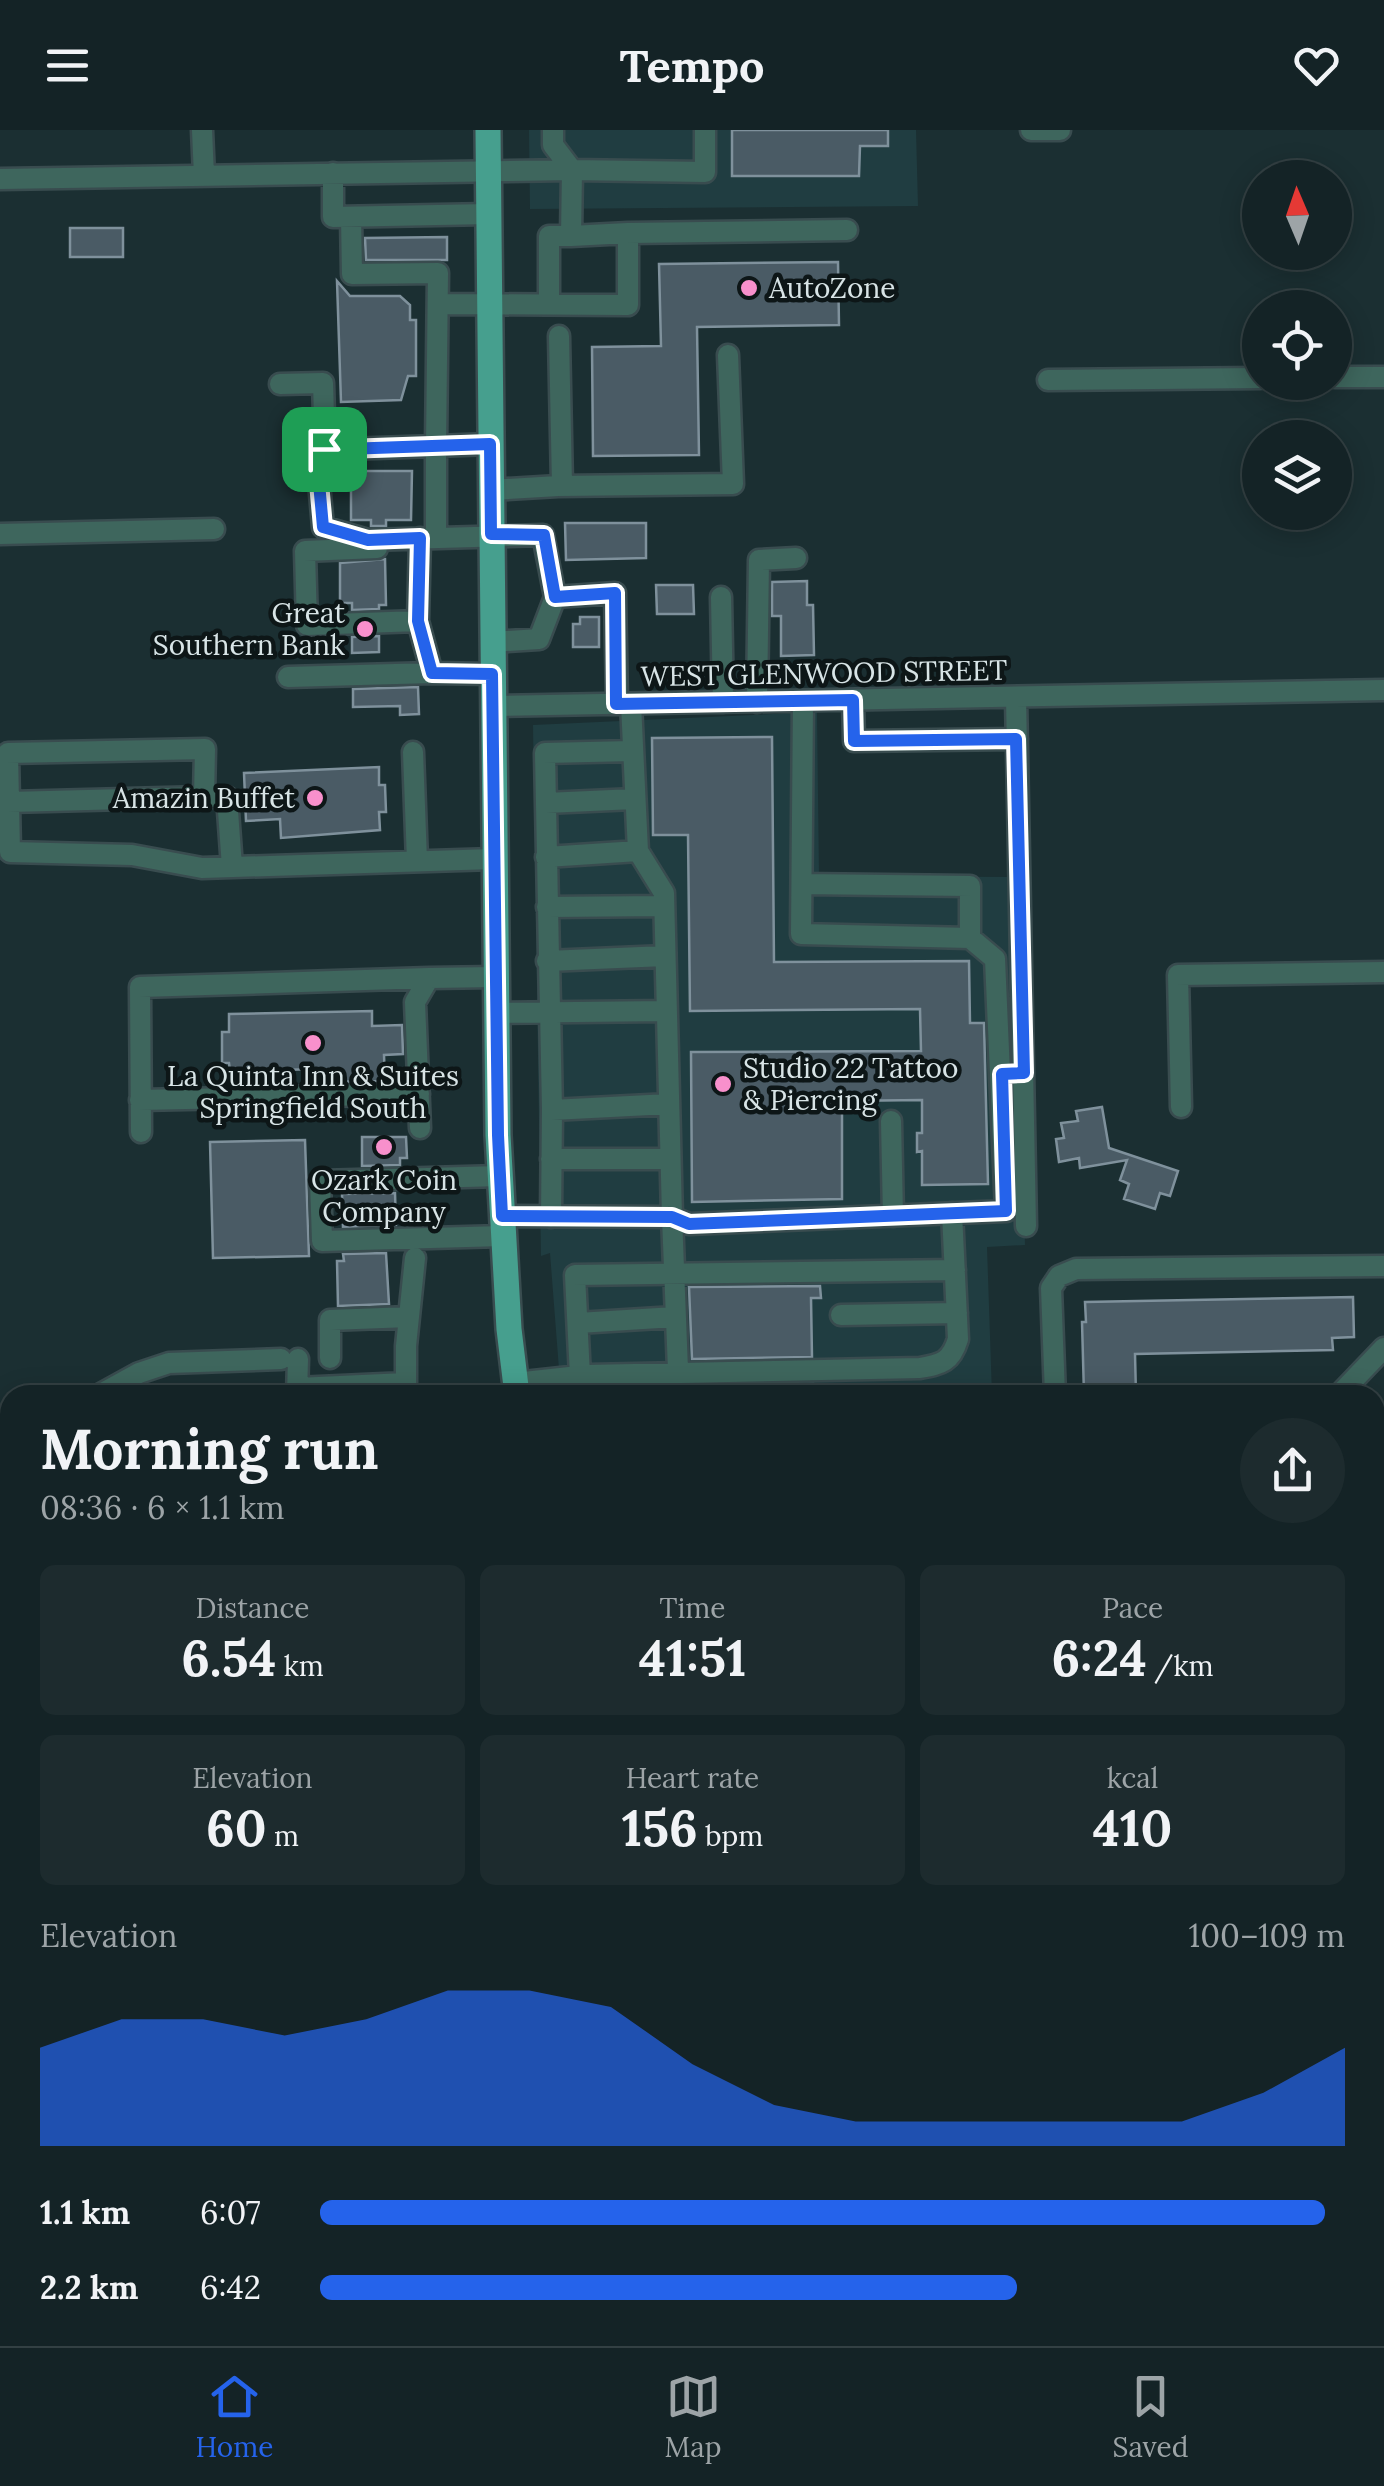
<!DOCTYPE html>
<meta charset="utf-8">
<style>
:root{--surface:#142326;--page:#1d2b2e;--text:#f1f3f6;--muted:#9da4a7;--line:#334043;--accent:#2563eb}
body{margin:0;font-family:Lora,serif;background:var(--page);color:var(--text);height:100vh;display:flex;flex-direction:column;font-size:38px;white-space:nowrap}
*{box-sizing:border-box;margin:0}
p{font-size:32px;color:var(--muted)}
.icon{flex:none;width:55px;height:55px;fill:none;stroke:currentColor;stroke-width:2;stroke-linecap:round;stroke-linejoin:round}
.map{position:relative;flex:1;overflow:hidden}
.side{position:absolute;left:0px;top:1255px;width:1385px;height:962px;display:flex;flex-direction:column;background:var(--surface);border-radius:30px 30px 0 0;box-shadow:0 5px 25px #0003,0 0 0 2px var(--line)}
.side>*{flex:none}
.needle{width:65px;rotate:358deg}
.controls{position:absolute;left:1242px;top:30px;display:grid;gap:20px}
.controls a{display:grid;place-items:center;width:110px;height:110px;border-radius:50%;background:var(--surface);box-shadow:0 5px 25px #0003,0 0 0 2px var(--line);font-size:50px}
.pin{position:absolute;display:grid;place-items:center;width:85px;height:85px;color:#fff;margin:-42px;border-radius:20px;box-shadow:0 5px 15px #0006}
.round{display:grid;place-items:center;flex:none;width:105px;height:105px;border-radius:52px;background:var(--page)}
.overview{display:flex;align-items:center;justify-content:space-between;height:170px;padding:0 40px}
h1{font-size:55px;font-weight:800;line-height:75px}
.stats{display:grid;grid-template-columns:repeat(3,1fr);gap:15px;height:170px;padding:10px 40px}
.stats div{display:grid;align-content:center;border-radius:15px;background:var(--page);text-align:center}
.stats b{font-size:50px;font-weight:800}
.stats small{font-size:28px;font-weight:400}
.stats p{font-size:28px}
.chart{height:280px;padding:20px 40px}
.chart p{display:flex;justify-content:space-between}
.chart svg{width:100%;height:180px;margin-top:10px;fill:var(--accent);opacity:.7}
ul{padding:0 40px;list-style:none;font-size:32px}
li{display:grid;grid-template-columns:160px 120px 1fr;align-items:center;height:75px}
li i{height:25px;border-radius:12px;background:var(--accent)}
header{display:flex;justify-content:space-between;align-items:center;height:130px;padding:0 40px;background:var(--surface);font-size:45px;font-weight:800}
.tab-bar{display:flex;justify-content:space-around;align-items:center;height:140px;border-top:2px solid var(--line);background:var(--surface);font-size:28px;color:var(--muted)}
.tab-bar a{display:grid;justify-items:center;gap:5px}
.tab-bar .active{color:var(--accent)}
.map>svg:first-child{display:block}
.built{fill:#203d41}
.lines{fill:none;stroke-linecap:round;stroke-linejoin:round}
.stream{stroke:#1f3c75;stroke-width:5}
.building{fill:#4a5b65;stroke:#7f919c;stroke-width:2.5}
.minor-casing{stroke:#394c4f;stroke-width:25}
.major-casing{stroke:#394c4f;stroke-width:30}
.path{stroke:#596b6e;stroke-width:4;stroke-dasharray:8 8;stroke-linecap:butt}
.minor{stroke:#3e665d;stroke-width:20}
.major{stroke:#469f8e;stroke-width:25}
.route-casing{stroke:#fff;stroke-width:20}
.route{stroke:#2563eb;stroke-width:12}
.poi-dot{fill:#f890cc;stroke:#0d1617;stroke-width:4}
.labels{text-anchor:middle;stroke-width:9;stroke-linejoin:round;paint-order:stroke}
.poi-label{font-size:28px;fill:#d8e4e6;stroke:#0d1617;text-anchor:start}
.street-label{font-size:28px;fill:#d8e4e6;stroke:#0d1617}
</style>
<header><svg class="icon" aria-label="menu" viewBox="0 0 24 24"><path d="M4 6h16M4 12h16M4 18h16"/></svg>Tempo<svg class="icon" aria-label="heart" viewBox="0 0 24 24"><path d="M12 20l-8-8c-3-5 5-10 8-4 3-6 11-1 8 4z"/></svg></header>
<div class="map">
<svg width="1384" height="2216" viewBox="0 0 1384 2216">
<rect width="100%" height="100%" fill="#1b2f32"/>
<path class="built" d="M 529,0 L 916,0 L 918,76 L 530,79 Z
M 817,582 L 819,746 L 1014,747 L 1025,1115 L 987,1117 L 992,1265 L 561,1265 L 550,1123 L 541,1126 L 533,595 Z
M 621,2208 L 881,2208 L 881,2216 L 621,2216 Z"/>
<g class="lines">
<path class="stream" d="M 1375,1342 L 1384,1333"/>
</g>
<path class="building" d="M 732,0 L 888,0 L 888,16 L 860,16 L 859,46 L 732,46 Z
M 70,98 L 123,98 L 123,127 L 70,127 Z
M 447,107 L 447,130 L 366,130 L 365,108 Z
M 838,132 L 839,195 L 697,197 L 699,325 L 593,326 L 592,217 L 661,216 L 659,134 Z
M 337,151 L 350,166 L 400,166 L 410,175 L 410,190 L 416,190 L 416,246 L 408,246 L 401,270 L 341,272 Z
M 351,341 L 412,341 L 411,390 L 386,390 L 386,396 L 371,396 L 371,390 L 351,390 Z
M 565,393 L 646,393 L 646,428 L 566,430 Z
M 385,429 L 386,475 L 379,475 L 379,479 L 352,480 L 352,473 L 340,473 L 340,433 Z
M 807,451 L 807,475 L 813,475 L 814,525 L 781,526 L 781,486 L 772,486 L 772,452 Z
M 656,455 L 693,455 L 694,484 L 657,484 Z
M 580,487 L 599,487 L 599,517 L 573,517 L 573,494 L 580,494 Z
M 379,506 L 379,522 L 352,523 L 352,507 Z
M 418,557 L 419,584 L 400,585 L 400,576 L 353,577 L 353,559 Z
M 772,607 L 774,832 L 969,831 L 970,893 L 984,893 L 988,1054 L 922,1055 L 922,1021 L 917,1022 L 917,1003 L 922,1003 L 922,970 L 842,971 L 842,1069 L 692,1072 L 691,922 L 921,921 L 920,879 L 690,881 L 688,705 L 653,705 L 652,608 Z
M 379,637 L 379,655 L 385,655 L 386,682 L 379,682 L 380,700 L 281,708 L 280,689 L 246,691 L 244,643 Z
M 372,881 L 372,896 L 402,895 L 403,924 L 384,925 L 385,951 L 322,952 L 321,939 L 230,941 L 229,933 L 222,933 L 222,902 L 229,902 L 229,884 Z
M 1102,977 L 1109,1018 L 1178,1041 L 1170,1066 L 1160,1063 L 1155,1079 L 1124,1069 L 1129,1054 L 1120,1050 L 1127,1030 L 1080,1038 L 1079,1028 L 1059,1032 L 1056,1009 L 1064,1008 L 1061,993 L 1078,991 L 1076,981 Z
M 362,1007 L 406,1007 L 407,1028 L 400,1028 L 400,1035 L 362,1036 Z
M 305,1010 L 309,1126 L 213,1128 L 210,1012 Z
M 395,1063 L 396,1095 L 343,1097 L 342,1064 Z
M 386,1123 L 389,1174 L 338,1176 L 337,1131 L 344,1131 L 343,1124 Z
M 820,1156 L 821,1168 L 811,1168 L 812,1227 L 692,1229 L 689,1157 Z
M 1353,1167 L 1354,1207 L 1332,1208 L 1333,1220 L 1135,1224 L 1136,1265 L 1084,1265 L 1082,1192 L 1086,1192 L 1085,1172 Z
M 813,1254 L 813,1265 L 693,1265 L 693,1257 Z"/>
<g class="lines">
<defs>
<path id="minor" d="M 202,0 L 204,46
M 553,0 L 553,15 L 572,40 L 705,42 L 705,0
M 1031,0 L 1060,0
M 333,43 L 333,87 L 489,84
M 0,49 L 572,40 L 571,106 L 549,106 L 549,173
M 351,87 L 352,144 L 438,143 L 436,316 L 490,314
M 571,106 L 628,103
M 438,174 L 628,175 L 628,103 L 847,100
M 559,206 L 562,356
M 1335,247 L 1384,247
M 1048,250 L 1260,248
M 280,254 L 323,253 L 325,319
M 491,360 L 558,356 L 733,354 L 728,225
M 0,404 L 214,399
M 436,407 L 436,316 L 316,320 L 323,397 L 368,410 L 543,405 L 555,467 L 615,463 L 617,574
M 420,408 L 418,491 L 432,543 L 492,544
M 377,418 L 305,421 L 307,495 L 418,491
M 721,467 L 723,572
M 492,512 L 539,509 L 555,467
M 288,547 L 432,543
M 1016,567 L 1026,1096
M 853,570 L 854,611 L 1017,609
M 757,572 L 759,430 L 796,428
M 492,576 L 1384,560
M 413,622 L 417,731
M 204,667 L 227,667 L 232,737
M 9,672 L 204,667 L 205,619 L 8,623 L 10,722 L 132,725 L 202,738 L 494,729
M 546,673 L 634,669
M 546,727 L 638,721
M 802,754 L 970,756 L 970,808
M 547,777 L 664,776
M 547,831 L 665,826
M 496,883 L 667,881
M 140,970 L 419,964
M 1181,977 L 1178,845 L 1384,842
M 552,980 L 545,623 L 632,621
M 891,991 L 893,1086
M 420,998 L 415,872 L 429,848 L 496,847
M 141,1002 L 140,857 L 429,848
M 551,1029 L 670,1029
M 500,1046 L 320,1051 L 322,1111 L 503,1106
M 502,1086 L 672,1087 L 664,763 L 638,721 L 631,574
M 551,1087 L 552,980 L 669,974
M 841,1185 L 957,1183
M 578,1193 L 675,1187
M 330,1228 L 330,1190 L 409,1187
M 515,1253 L 588,1245 L 920,1238 C 942,1234 951,1232 958,1209 L 952,1083
M 297,1258 L 406,1253 L 406,1216 L 415,1128
M 99,1265 L 139,1243 L 169,1233 L 281,1229
M 297,1265 L 298,1229
M 585,1265 L 580,1246 L 575,1145 L 955,1140
M 679,1265 L 672,1087 L 689,1094 L 1006,1081 L 995,829 L 970,808 L 801,804 L 803,571
M 1055,1265 L 1051,1158 L 1059,1146 L 1076,1139 L 1384,1136
M 1339,1265 L 1384,1218
M 0,1337 L 10,1320
M 1375,1821 L 1384,1820
M 1375,2066 L 1384,2066
M 372,2208 L 372,2216
M 618,2208 L 618,2216
M 851,2208 L 852,2216
M 503,2216 L 513,2208"/>
<path id="major" d="M 488,0 L 498,1005 L 509,1199 L 517,1265
M 1375,1456 L 1384,1456
M 0,1527 L 10,1526
M 581,2208 L 581,2216"/>
</defs>
<use href="#minor" class="minor-casing"/>
<use href="#major" class="major-casing"/>
<path class="path" d="M 1375,1275 L 1384,1265
M 0,1412 L 10,1410"/>
<use href="#minor" class="minor"/>
<use href="#major" class="major"/>
</g>
<g class="lines">
<defs>
<path id="route" d="M 490,314 L 491,404 L 544,405 L 555,467 L 615,463 L 616,574 L 853,570 L 854,611 L 1016,609 L 1024,943 L 1002,944 L 1006,1081 L 689,1094 L 672,1087 L 502,1086 L 498,1005 L 492,544 L 432,543 L 418,491 L 420,408 L 368,410 L 323,397 L 316,320 Z"/>
</defs>
<use href="#route" class="route-casing"/>
<use href="#route" class="route"/>
</g>
<g class="poi-dot">
<circle cx="749" cy="158" r="10"/>
<circle cx="365" cy="499" r="10"/>
<circle cx="315" cy="668" r="10"/>
<circle cx="313" cy="913" r="10"/>
<circle cx="723" cy="954" r="10"/>
<circle cx="384" cy="1017" r="10"/>
</g>
<g class="labels">
<g class="poi-label">
<text x="769" y="168">AutoZone</text>
<text x="345" y="493" text-anchor="end">Great<tspan x="345" dy="32">Southern Bank</tspan></text>
<text x="295" y="678" text-anchor="end">Amazin Buffet</text>
<text x="743" y="948">Studio 22 Tattoo<tspan x="743" dy="32">&amp; Piercing</tspan></text>
<text x="313" y="956" text-anchor="middle">La Quinta Inn &amp; Suites<tspan x="313" dy="32">Springfield South</tspan></text>
<text x="384" y="1060" text-anchor="middle">Ozark Coin<tspan x="384" dy="32">Company</tspan></text>
</g>
<g class="street-label">
<text transform="translate(824 543) rotate(-1)" y="10">WEST GLENWOOD STREET</text>
</g>
</g>
</svg>
<div class="controls">
<a><svg class="needle" viewBox="-14 -14 28 28"><path d="M0-13l5 13h-10z" fill="#e53935"/><path d="M0 13l5-13h-10z" fill="#9da4a7"/></svg></a>
<a><svg class="icon" aria-label="locate" viewBox="0 0 24 24"><circle cx="12" cy="12" r="6"/><path d="M12 2v4M12 18v4M2 12h4M18 12h4"/></svg></a>
<a><svg class="icon" aria-label="layers" viewBox="0 0 24 24"><path d="M12 4l9 5-9 5-9-5zM3 14l9 5 9-5"/></svg></a>
</div>
<div class="pin" style="left:324px;top:319px;background:#1e9e55"><svg class="icon" aria-label="arrive" viewBox="0 0 24 24"><path d="M6 21V4h12l-3 4 3 4H6"/></svg></div>
<section class="side">
<div class="overview"><div><h1>Morning run</h1><p>08:36 · 6 × 1.1 km</p></div><a class="round"><svg class="icon" aria-label="share" viewBox="0 0 24 24"><path d="M12 15V3M7 8l5-5 5 5M5 13v7h14v-7"/></svg></a></div>
<div class="stats">
<div><p>Distance</p><b>6.54<small> km</small></b></div>
<div><p>Time</p><b>41:51</b></div>
<div><p>Pace</p><b>6:24<small> /km</small></b></div>
</div>
<div class="stats">
<div><p>Elevation</p><b>60<small> m</small></b></div>
<div><p>Heart rate</p><b>156<small> bpm</small></b></div>
<div><p>kcal</p><b>410</b></div>
</div>
<div class="chart"><p><span>Elevation</span>100–109 m</p>
<svg viewBox="0 0 160 44" preserveAspectRatio="none"><path d="M0 44V20L10 13L20 13L30 17L40 13L50 6L60 6L70 10L80 24L90 34L100 38L110 38L120 38L130 38L140 38L150 31L160 20V44z"/></svg>
</div>
<ul>
<li><b>1.1 km</b>6:07<i style="width:98%"></i></li>
<li><b>2.2 km</b>6:42<i style="width:68%"></i></li>
</ul>
</section>
</div>
<nav class="tab-bar">
<a class="active"><svg class="icon" aria-label="home" viewBox="0 0 24 24"><path d="M3 11l9-7 9 7M6 9v11h12V9"/></svg>Home</a>
<a><svg class="icon" aria-label="map" viewBox="0 0 24 24"><path d="M3 6l6-2 6 2 6-2v14l-6 2-6-2-6 2zM9 4v14M15 6v14"/></svg>Map</a>
<a><svg class="icon" aria-label="saved" viewBox="0 0 24 24"><path d="M7 4h10v16l-5-4-5 4z"/></svg>Saved</a>
</nav>
